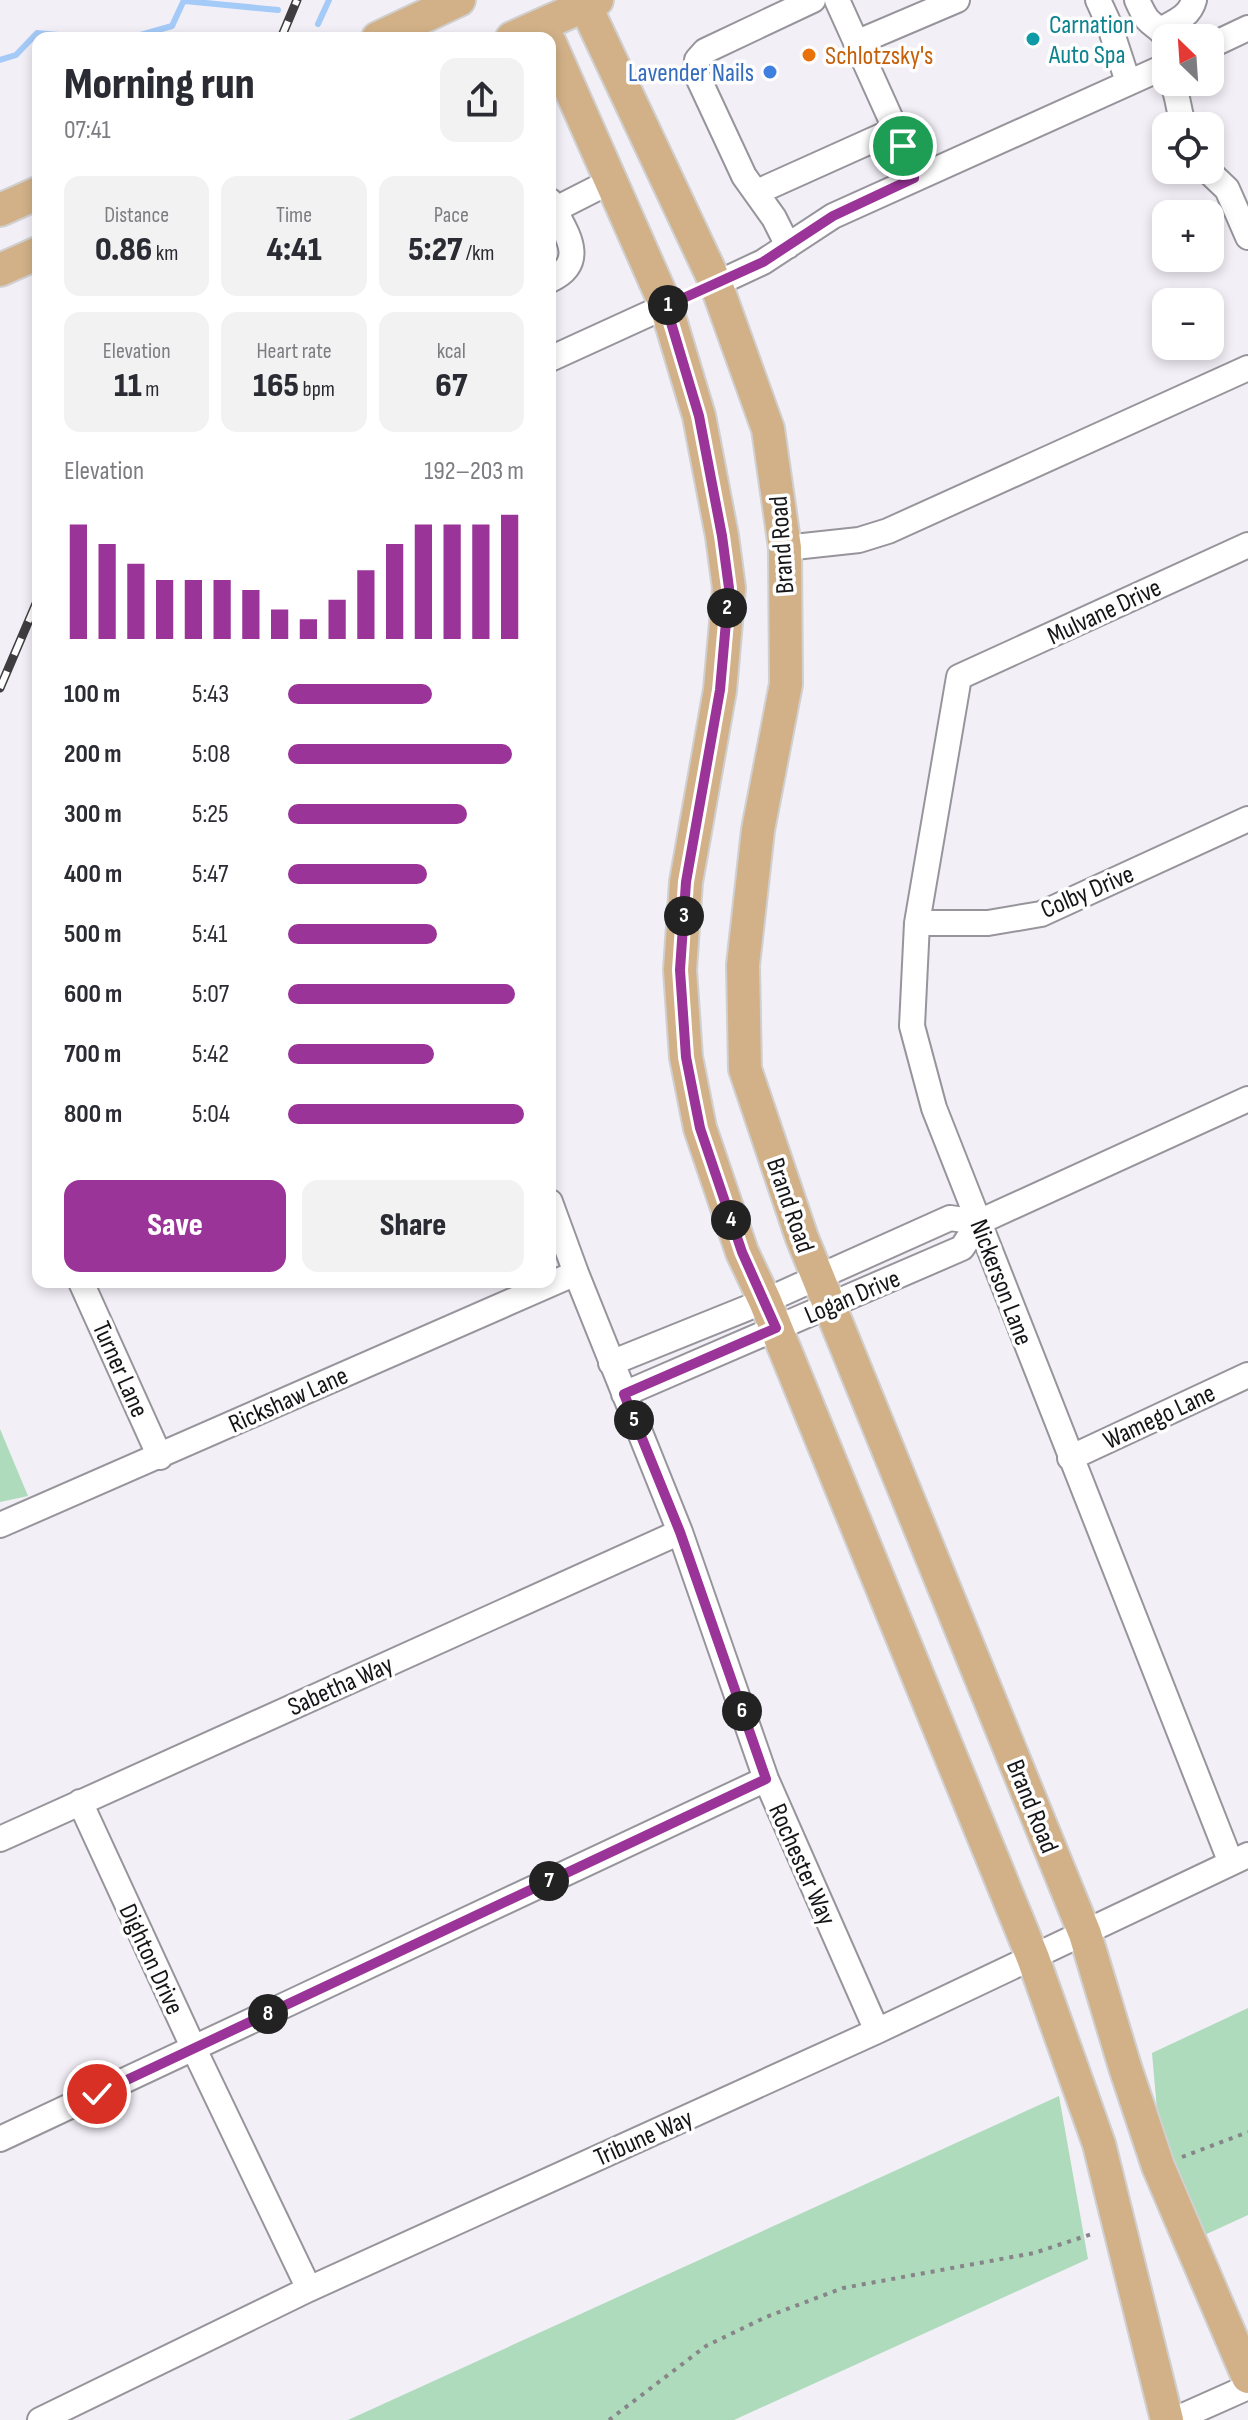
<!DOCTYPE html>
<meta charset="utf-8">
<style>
:root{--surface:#fff;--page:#f2f2f3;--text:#2b2b33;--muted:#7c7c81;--accent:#9b3498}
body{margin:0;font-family:"Sofia Sans Condensed",sans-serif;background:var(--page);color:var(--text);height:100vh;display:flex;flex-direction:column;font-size:30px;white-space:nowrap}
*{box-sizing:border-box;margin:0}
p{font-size:26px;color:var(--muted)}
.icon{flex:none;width:44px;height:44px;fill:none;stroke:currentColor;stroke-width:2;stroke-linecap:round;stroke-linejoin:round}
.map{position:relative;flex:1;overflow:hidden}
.details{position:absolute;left:32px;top:32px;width:524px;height:1256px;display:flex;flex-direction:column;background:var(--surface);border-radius:16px;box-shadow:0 4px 12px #0003}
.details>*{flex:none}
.needle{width:52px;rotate:335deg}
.buttons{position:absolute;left:1152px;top:24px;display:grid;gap:16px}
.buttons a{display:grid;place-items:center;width:72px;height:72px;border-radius:16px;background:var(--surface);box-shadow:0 4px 12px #0003;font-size:40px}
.pin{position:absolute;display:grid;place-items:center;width:68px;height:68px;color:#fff;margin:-34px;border:4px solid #fff;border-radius:50%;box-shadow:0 2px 8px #0007}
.km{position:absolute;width:40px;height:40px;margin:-20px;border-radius:50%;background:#222;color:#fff;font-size:22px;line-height:40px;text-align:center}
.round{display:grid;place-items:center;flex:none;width:84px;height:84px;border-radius:16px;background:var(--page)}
.summary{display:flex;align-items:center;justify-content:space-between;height:136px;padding:0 32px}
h1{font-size:44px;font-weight:800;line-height:60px}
.stats{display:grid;grid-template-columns:repeat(3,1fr);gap:12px;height:136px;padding:8px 32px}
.stats div{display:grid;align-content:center;border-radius:16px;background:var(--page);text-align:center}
.stats b{font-size:34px;font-weight:800}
.stats small{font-size:22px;font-weight:400}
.stats p{font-size:22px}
.chart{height:224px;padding:16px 32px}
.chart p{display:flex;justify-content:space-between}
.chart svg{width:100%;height:144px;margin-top:8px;stroke:var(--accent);stroke-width:6}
.primary-button{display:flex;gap:16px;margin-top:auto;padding:16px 32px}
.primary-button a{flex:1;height:92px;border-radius:16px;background:var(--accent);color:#fff;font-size:32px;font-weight:800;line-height:92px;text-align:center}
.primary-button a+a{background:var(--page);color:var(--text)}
ul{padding:0 32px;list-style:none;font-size:26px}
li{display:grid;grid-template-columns:128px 96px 1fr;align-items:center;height:60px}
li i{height:20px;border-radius:10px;background:var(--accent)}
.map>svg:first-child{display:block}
.green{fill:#addbbc}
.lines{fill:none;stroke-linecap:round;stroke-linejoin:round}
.stream{stroke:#a4caf7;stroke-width:6}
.minor-casing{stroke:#97949b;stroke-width:28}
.major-casing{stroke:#d0d0d0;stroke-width:36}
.path{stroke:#88858a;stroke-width:4;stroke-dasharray:4 6;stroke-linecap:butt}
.minor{stroke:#fff;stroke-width:24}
.major{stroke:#d2b188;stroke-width:32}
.rail-casing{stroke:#3f3d40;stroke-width:9}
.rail{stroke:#fefefe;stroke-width:6;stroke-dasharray:18;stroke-linecap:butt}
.route-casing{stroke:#fff;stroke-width:16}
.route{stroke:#9b3498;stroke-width:10}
.culture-dot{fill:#0f9aa8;stroke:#fefefe;stroke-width:3}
.food-dot{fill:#e8710a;stroke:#fefefe;stroke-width:3}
.shop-dot{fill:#3f7fe0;stroke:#fefefe;stroke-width:3}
.labels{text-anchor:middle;stroke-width:7;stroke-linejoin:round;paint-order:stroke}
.culture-label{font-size:26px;fill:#0d838f;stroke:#fefefe;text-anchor:start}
.food-label{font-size:26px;fill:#c56008;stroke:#fefefe;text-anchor:start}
.shop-label{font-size:26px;fill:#366cbe;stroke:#fefefe;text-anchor:end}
.street-label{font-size:26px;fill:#151416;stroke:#fefefe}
</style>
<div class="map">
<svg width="1248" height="2420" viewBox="0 0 1248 2420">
<rect width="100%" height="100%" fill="#f3eff7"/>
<path class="green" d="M 0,1429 L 28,1496 L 0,1502 Z
M 1248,2008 L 1248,2215 L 1200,2237 L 1159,2133 L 1152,2053 Z
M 1059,2096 L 1088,2259 L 734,2420 L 348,2420 Z"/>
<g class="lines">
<path class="stream" d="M 185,1 L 278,10
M 318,24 L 329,0
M 130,38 L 172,26 L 184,0
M 0,60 L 16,55 L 37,33 L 90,38"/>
<defs>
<path id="minor" d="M 837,0 L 903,146 L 914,178
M 1098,0 L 1109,24 L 1128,82
M 1137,0 C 1140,7 1143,13 1147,19 C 1154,27 1161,28 1166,38
M 1162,29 C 1175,22 1190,16 1194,0
M 856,43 L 957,0
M 1210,46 L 1248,28
M 1172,82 C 1179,98 1178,111 1184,126
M 1207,170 L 1227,189 L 1248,237
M 757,192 L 895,130
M 550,201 C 563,229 591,261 550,280
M 554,210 L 611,181
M 788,246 L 774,218 L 744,176 L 696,73 L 697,60 L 705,51 L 813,0
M 716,284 L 763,262 L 833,216 L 1166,66
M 550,359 L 666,306
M 785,548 L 859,540 L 888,531 L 1248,368
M 917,923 L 988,923 L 1041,914 L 1248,819
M 550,1202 L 576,1273 L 680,1532 L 766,1779 L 877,2031
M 81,1282 L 160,1457
M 611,1363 L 765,1301 L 950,1218 L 979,1222 L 1248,1099
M 624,1394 L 962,1248 L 979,1222
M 1070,1458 L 1248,1375
M 0,1525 L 576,1273
M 80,1802 L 194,2049 L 309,2289
M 0,1839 L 680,1532
M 1231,1863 L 934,1108 L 912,1026 L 917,923 L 959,677 L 1248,545
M 0,2139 L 766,1779
M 40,2420 L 309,2289 L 877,2031 L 1248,1855
M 1174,2420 L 1248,2387"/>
<path id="major" d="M 579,0 L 585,5 L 716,284 L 768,429 L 785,548 L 786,684 L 758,830 L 743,965 L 745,1069 L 802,1238 L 1085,1934 L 1125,2067 L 1158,2166 L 1248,2377
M 378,38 L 459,0
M 512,38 L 597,0
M 550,43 L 666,306 L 699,416 L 722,536 L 729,588 L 720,690 L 686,882 L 680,970 L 686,1057 L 700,1128 L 742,1252 L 765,1301 L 1033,1958 L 1099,2144 L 1167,2420
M 0,210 L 38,193
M 0,270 L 38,253"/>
</defs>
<use href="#minor" class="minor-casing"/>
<use href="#major" class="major-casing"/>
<path class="path" d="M 1182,2157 L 1248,2132
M 609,2420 L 706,2346 L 766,2317 L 843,2288 L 1034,2253 L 1095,2233"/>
<use href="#minor" class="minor"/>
<use href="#major" class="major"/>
<defs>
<path id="rail" d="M 281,38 L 297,0
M 0,688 L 38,599"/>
</defs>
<use href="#rail" class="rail-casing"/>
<use href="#rail" class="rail"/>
</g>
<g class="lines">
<defs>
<path id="route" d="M 97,2094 L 766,1779 L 680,1532 L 624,1394 L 776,1328 L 742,1252 L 700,1128 L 686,1057 L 680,970 L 686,882 L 720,690 L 729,588 L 722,536 L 699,416 L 666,306 L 763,262 L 833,216 L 914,178 L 903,146"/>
</defs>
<use href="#route" class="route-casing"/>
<use href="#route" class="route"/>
</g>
<circle class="culture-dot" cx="1033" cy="39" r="8"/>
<circle class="food-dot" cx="809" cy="55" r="8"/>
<circle class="shop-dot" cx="770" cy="72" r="8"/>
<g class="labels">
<g class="culture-label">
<text x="1049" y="33">Carnation<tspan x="1049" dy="30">Auto Spa</tspan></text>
</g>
<g class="food-label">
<text x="825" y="64">Schlotzsky's</text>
</g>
<g class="shop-label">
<text x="754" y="81">Lavender Nails</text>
</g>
<g class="street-label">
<text transform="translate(781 545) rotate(-94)" y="9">Brand Road</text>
<text transform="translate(1104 611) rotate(-25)" y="9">Mulvane Drive</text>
<text transform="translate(1087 891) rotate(-23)" y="9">Colby Drive</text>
<text transform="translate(791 1205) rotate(71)" y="9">Brand Road</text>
<text transform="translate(1002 1282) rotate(69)" y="9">Nickerson Lane</text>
<text transform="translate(852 1296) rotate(-23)" y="9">Logan Drive</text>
<text transform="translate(121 1369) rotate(66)" y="9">Turner Lane</text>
<text transform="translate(288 1399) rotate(-24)" y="9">Rickshaw Lane</text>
<text transform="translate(1159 1416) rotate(-25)" y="9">Wamego Lane</text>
<text transform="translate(340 1685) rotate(-24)" y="9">Sabetha Way</text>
<text transform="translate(1033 1806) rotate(68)" y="9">Brand Road</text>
<text transform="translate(803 1864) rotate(66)" y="9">Rochester Way</text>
<text transform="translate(152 1959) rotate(65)" y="9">Dighton Drive</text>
<text transform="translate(643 2137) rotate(-24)" y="9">Tribune Way</text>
</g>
</g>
</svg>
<div class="buttons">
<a><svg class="needle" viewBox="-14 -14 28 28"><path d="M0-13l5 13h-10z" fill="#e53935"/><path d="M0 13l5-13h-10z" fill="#7c7c81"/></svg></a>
<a><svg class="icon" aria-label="locate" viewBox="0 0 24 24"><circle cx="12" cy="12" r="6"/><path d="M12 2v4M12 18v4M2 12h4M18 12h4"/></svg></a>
<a>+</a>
<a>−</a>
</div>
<div class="pin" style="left:903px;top:146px;background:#1e9e55"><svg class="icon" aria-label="arrive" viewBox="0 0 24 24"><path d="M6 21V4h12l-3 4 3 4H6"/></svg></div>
<div class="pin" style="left:97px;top:2094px;background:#d93025"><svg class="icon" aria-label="check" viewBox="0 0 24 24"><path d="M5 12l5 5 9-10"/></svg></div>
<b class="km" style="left:668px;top:305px">1</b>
<b class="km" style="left:727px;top:608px">2</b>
<b class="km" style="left:684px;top:916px">3</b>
<b class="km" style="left:731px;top:1220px">4</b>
<b class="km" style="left:634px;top:1420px">5</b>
<b class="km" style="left:742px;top:1711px">6</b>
<b class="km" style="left:549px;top:1881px">7</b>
<b class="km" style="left:268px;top:2014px">8</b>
<section class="details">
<div class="summary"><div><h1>Morning run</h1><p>07:41</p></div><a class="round"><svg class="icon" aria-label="share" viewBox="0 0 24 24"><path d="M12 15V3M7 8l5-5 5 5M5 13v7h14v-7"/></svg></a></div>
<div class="stats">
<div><p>Distance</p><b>0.86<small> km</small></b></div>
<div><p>Time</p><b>4:41</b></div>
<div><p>Pace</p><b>5:27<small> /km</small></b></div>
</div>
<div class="stats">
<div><p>Elevation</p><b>11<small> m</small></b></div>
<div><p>Heart rate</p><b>165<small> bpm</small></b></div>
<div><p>kcal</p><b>67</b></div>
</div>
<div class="chart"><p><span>Elevation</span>192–203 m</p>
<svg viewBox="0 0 160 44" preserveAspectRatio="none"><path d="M5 44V9M15 44V15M25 44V21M35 44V26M45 44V26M55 44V26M65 44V29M75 44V35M85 44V38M95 44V32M105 44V23M115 44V15M125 44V9M135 44V9M145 44V9M155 44V6"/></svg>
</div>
<ul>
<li><b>100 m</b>5:43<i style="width:61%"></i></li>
<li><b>200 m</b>5:08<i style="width:95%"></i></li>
<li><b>300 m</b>5:25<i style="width:76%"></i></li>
<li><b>400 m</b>5:47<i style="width:59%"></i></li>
<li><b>500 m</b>5:41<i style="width:63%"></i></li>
<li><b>600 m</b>5:07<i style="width:96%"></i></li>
<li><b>700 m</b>5:42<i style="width:62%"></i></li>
<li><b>800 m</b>5:04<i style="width:100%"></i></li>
</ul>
<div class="primary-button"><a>Save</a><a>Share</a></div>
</section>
</div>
